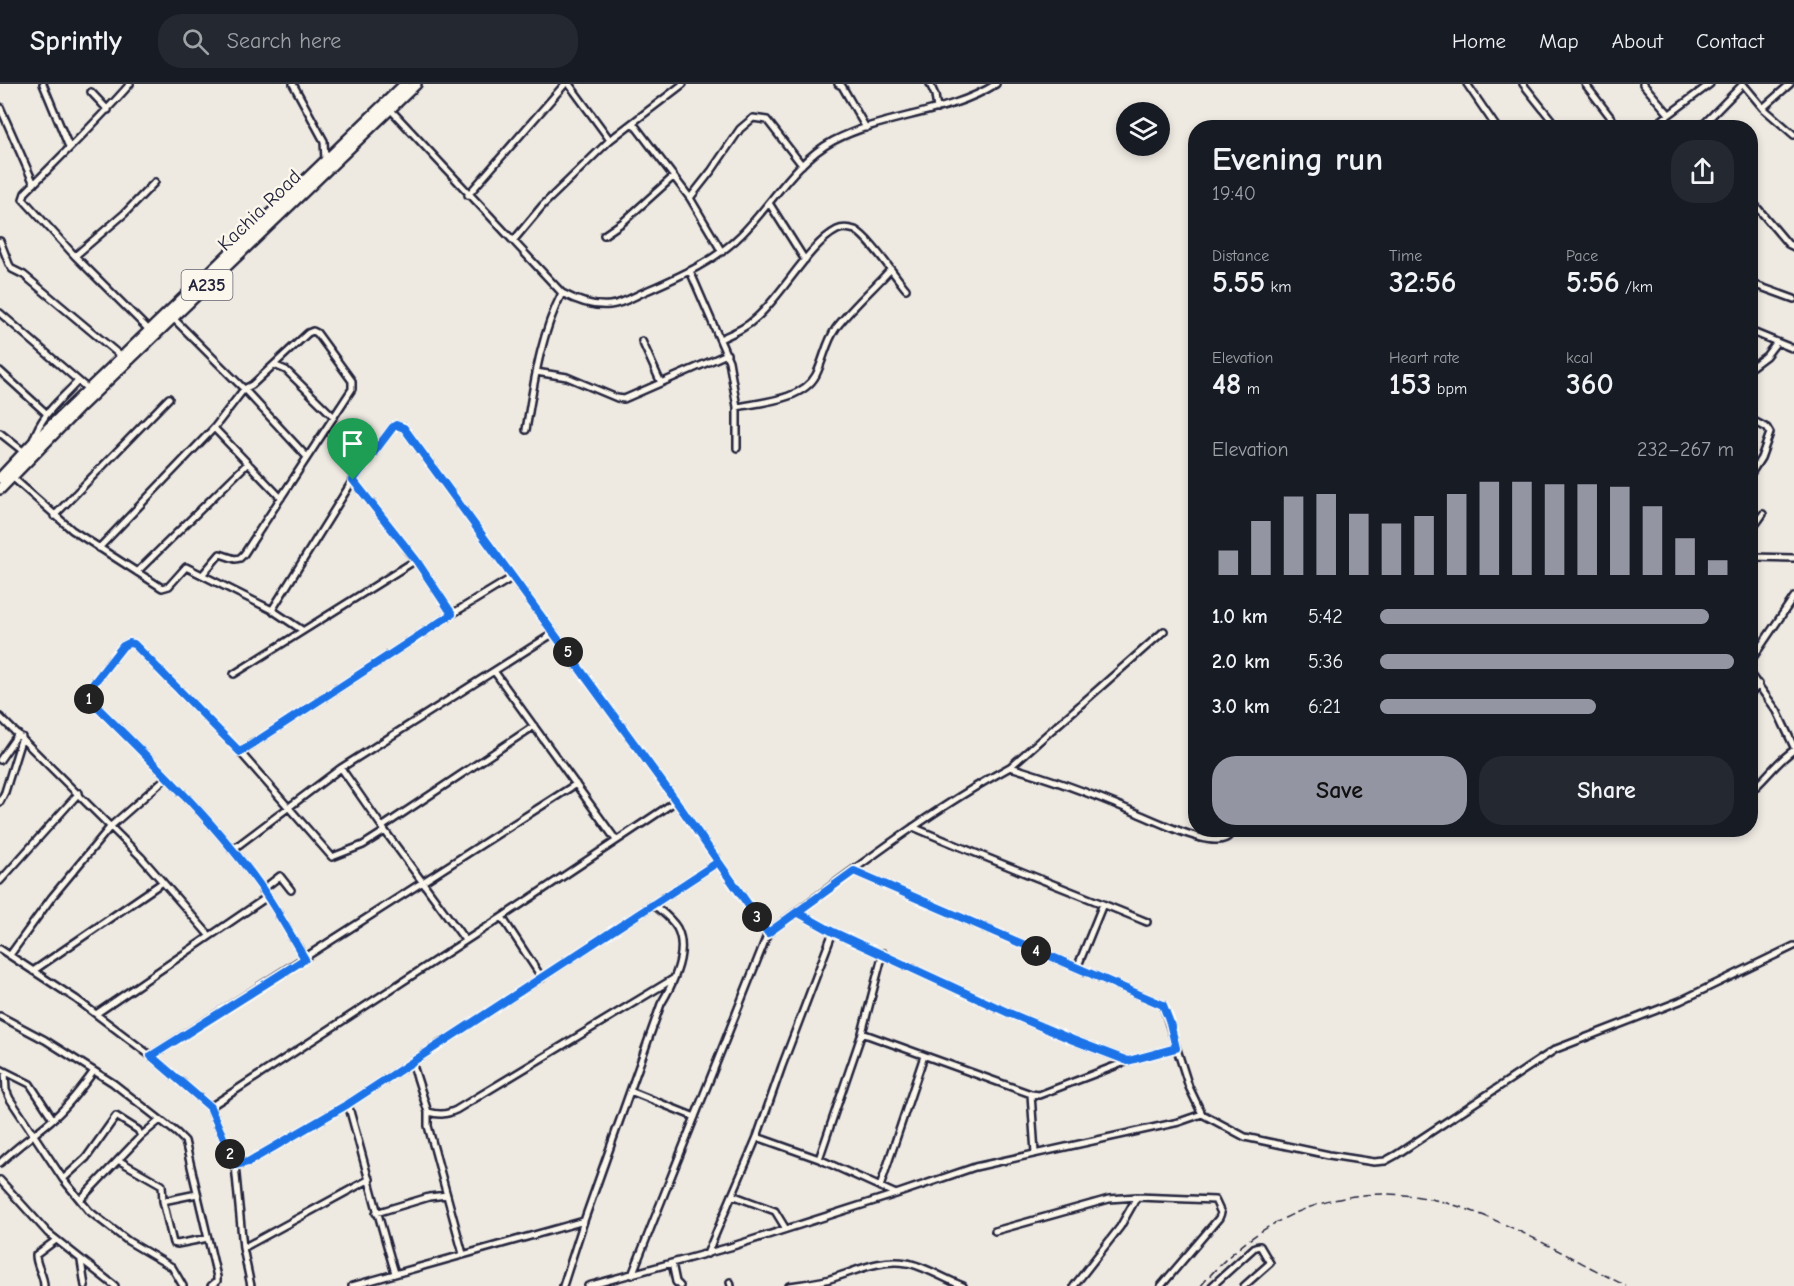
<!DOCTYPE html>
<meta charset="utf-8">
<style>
:root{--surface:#171b24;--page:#242831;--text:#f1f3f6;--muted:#9ea1a6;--line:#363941;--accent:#9495a2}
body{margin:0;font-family:"Comic Neue",sans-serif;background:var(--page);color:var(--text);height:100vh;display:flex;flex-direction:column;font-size:22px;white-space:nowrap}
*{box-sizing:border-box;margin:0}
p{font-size:20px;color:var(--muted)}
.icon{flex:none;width:33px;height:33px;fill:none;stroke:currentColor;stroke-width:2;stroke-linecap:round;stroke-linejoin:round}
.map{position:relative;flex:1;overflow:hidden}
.details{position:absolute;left:1188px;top:36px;width:570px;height:717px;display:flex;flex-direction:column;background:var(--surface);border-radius:24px;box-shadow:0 3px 9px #0003}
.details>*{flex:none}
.buttons{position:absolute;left:1116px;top:18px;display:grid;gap:12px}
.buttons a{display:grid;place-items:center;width:54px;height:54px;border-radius:50%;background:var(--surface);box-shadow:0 3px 9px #0003;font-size:30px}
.pin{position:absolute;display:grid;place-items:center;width:51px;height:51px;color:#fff;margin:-62px -26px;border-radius:50% 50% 50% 0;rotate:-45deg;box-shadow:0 0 6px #0007}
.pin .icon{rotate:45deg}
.km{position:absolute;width:30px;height:30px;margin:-15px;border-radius:50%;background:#222;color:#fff;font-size:16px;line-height:30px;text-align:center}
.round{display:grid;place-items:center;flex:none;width:63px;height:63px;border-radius:24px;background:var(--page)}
.overview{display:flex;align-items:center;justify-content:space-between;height:102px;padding:0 24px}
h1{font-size:33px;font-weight:600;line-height:45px}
.metrics{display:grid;grid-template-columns:repeat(3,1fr);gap:9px;height:102px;padding:6px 24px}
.metrics div{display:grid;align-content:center}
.metrics b{font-size:30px;font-weight:600}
.metrics small{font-size:16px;font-weight:400}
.metrics p{font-size:16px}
.chart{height:168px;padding:12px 24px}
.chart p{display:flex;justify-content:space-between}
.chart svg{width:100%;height:108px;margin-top:6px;stroke:var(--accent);stroke-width:6}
.button{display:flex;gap:12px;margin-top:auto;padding:12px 24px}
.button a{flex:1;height:69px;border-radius:24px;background:var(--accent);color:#111;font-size:24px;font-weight:600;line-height:69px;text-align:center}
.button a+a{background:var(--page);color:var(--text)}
ul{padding:0 24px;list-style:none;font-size:20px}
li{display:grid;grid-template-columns:96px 72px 1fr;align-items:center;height:45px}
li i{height:15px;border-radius:8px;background:var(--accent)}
header{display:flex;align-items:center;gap:36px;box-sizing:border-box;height:84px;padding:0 30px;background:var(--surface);border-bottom:2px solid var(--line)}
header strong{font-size:28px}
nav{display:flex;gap:33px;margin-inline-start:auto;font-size:21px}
.search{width:420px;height:54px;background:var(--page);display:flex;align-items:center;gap:15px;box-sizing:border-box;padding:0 21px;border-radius:24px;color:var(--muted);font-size:22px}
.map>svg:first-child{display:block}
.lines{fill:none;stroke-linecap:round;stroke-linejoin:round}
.street-casing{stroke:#22223b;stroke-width:10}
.highway-casing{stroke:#22223b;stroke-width:14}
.street{stroke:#fbf7ec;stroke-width:5}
.highway{stroke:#fbf7ec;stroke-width:9}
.rail{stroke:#22223b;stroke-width:1.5;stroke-dasharray:9 4.5;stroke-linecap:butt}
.route-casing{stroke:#fff;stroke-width:12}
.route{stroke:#1a73e8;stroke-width:8}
.labels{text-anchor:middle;stroke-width:5;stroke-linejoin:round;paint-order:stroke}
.shield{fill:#fbf7ec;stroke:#636270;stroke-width:1.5}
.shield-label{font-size:18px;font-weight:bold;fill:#22223b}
.street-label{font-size:20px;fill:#22223b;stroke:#fbf7ec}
</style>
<header>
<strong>Sprintly</strong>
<div class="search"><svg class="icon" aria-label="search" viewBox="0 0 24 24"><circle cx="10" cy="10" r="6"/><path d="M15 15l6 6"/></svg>Search here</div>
<nav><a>Home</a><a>Map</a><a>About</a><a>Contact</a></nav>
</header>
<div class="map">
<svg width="1794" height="1202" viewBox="0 0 1794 1202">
<rect width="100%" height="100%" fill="#eeeae2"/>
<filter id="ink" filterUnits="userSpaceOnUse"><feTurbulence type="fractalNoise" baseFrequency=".0167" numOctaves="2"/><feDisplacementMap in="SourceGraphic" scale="12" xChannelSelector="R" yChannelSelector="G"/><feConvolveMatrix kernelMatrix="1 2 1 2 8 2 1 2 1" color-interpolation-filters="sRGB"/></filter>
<g filter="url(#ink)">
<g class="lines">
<defs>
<path id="street" d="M 43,0 L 69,63
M 130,0 C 97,38 60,73 25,109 L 23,115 L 75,172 L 150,247
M 293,0 L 324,57 L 325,76
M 569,0 L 610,56
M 838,0 L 842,2 L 866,44
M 930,0 L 935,11 L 937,25
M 1467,0 L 1497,44
M 1523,0 L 1558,44
M 1585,0 L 1619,44
M 1643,0 L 1669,30
M 1743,0 L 1763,24 L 1794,51
M 91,8 L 108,26
M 0,23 L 34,100
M 1763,24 L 1790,0
M 390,25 L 562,209 C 577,217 593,223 610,221 C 622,220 633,213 644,208 C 678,193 714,178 741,151 C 772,120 794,78 833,57 C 885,30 947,31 996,0
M 633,39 L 690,114 L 722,168
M 1651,44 L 1710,0
M 1700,44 L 1743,0
M 468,111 L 565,0
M 690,114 L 712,86 L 740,45 L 753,34 L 767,36 L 802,81
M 1750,115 L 1788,160 L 1794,163
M 769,119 L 805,176
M 604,151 L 623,138 L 673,93
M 0,157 L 9,180 L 12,185 L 24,191 L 122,273
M 513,157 L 543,121 L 610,56 L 683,0
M 75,172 L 124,130 L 155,98
M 690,187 L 729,277 L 737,323 L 737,364
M 1750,199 L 1794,215
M 0,229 L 89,306
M 173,234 L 244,305 L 307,373
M 1750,247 L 1794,265
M 720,255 C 733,249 746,244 756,234 C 782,212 809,160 837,146 C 843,143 849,144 855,146 C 870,154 894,191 906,205
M 642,257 L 661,299
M 274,281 L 286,286 L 334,333
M 1750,284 L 1766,272 L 1776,259
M 0,287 L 46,329
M 536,288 L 567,293 L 617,314 L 624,315 L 727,270
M 737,323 C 762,318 803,316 816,291 C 824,275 826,258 836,244 C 852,223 873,205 890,186
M 1750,335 L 1767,344 L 1770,349 L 1761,374 L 1750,391
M 214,344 L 281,414
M 526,346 C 534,299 540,252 562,209
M 0,349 L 24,368
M 33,356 C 43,328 59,318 78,297
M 11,392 L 72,446 L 162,504 L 169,502 L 186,483 L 272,526 L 353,396 L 393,343 L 396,341 L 404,344 L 676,717 L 768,849 L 632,1191
M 353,396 L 416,476 L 452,530
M 54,432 L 169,314
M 1750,448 L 1763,430
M 99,464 L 214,344 L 244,305 L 252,301 L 308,249 L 313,247 L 317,249 L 352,297 L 352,305 L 244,470 L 240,474 L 235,475 L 220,470 L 203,490
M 1750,473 L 1794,474
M 137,488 L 248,379
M 272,526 L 302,546
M 1750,578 L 1794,513
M 494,587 L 616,756
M 234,590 L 416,476
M 1750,590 L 1777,627 L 1794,663
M 1750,610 L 1759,600
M 0,633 L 141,773 L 209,851
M 240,668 L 134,560 L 129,559 L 123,562 L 86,609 L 88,614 C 147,673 210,732 259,800 C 276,824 290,850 305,875
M 0,676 L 18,650
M 1010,683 L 1164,547
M 341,684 L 385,747 L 465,856
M 1750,708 C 1766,695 1777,677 1794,666
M 0,718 L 5,708 L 22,653
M 382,743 L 534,642
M 913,743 C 990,776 1069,806 1147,838
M 385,747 L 363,761 L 332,773 L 240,668 L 452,530 L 513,493
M 232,766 L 341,684 L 554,549
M 854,787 L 1163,921 L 1189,1003 L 1202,1030 L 1245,1053 L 1329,1071 L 1374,1078 L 1385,1077 L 1396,1071 L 1556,965 L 1680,917 L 1794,862
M 0,797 L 79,709
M 262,806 L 280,792 L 291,806
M 797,828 L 833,848 L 1009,929 L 1073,956 L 1128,977 L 1176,964
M 502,833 L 542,894
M 768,849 C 847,791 924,730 1010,683 C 1052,695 1092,710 1132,727 C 1151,735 1195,756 1215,756 C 1224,756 1229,754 1233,746
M 0,865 L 76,915 L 151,972 L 210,1023 L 235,1081 L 243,1164 L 251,1202
M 10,871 L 52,813 L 111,742 L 167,693
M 1077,884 L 1103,820
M 33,887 L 163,798
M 96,930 L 267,813
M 0,932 L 45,956 L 113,999 L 177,1049 L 185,1057 L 217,1193 L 217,1197 L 211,1202
M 862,949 L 1031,1010 L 1039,1011 L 1128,977
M 151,972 L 576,700
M 412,978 L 428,1028 L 428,1042 L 463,1170
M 0,985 L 30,1000 L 53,1035
M 5,988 L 6,1006 L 10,1015 L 63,1095 L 89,1127 L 128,1157 L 172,1183 L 183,1202
M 630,1007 L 695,1033
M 1031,1010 L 1035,1069
M 348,1020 C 364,1076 378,1133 395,1189
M 210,1023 L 502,833 L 676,717
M 428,1028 C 439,1031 445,1031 456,1026 L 673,895
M 757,1053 L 819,1075 L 896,1110
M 819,1075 L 862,949 L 883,869
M 118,1076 L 162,1101 L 163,1117 L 173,1159 L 177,1160 L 208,1154
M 0,1079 C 17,1062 37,1049 54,1034 C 70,1020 82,1003 94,987
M 235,1081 L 248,1078 L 348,1020 L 718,778
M 63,1095 L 86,1074 L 116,1032 L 138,1046 L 141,1052
M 0,1096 L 48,1149 L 115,1202
M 880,1103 L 924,972
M 732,1111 L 775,1127 L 786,1145
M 81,1115 L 141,1052 L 160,1036
M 163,1117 L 197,1110
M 376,1129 L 429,1113 L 447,1111
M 995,1147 L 1109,1115 L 1137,1113
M 243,1164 L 370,1095
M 707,1170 L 757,1053 L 782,982 L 833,848
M 81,1177 L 85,1202
M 672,1179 L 676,1198 L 680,1202
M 730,1198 L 731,1202
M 44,1202 C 44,1190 36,1183 36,1171 L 56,1156
M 352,1202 L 584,1137
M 563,1202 L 584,1137 L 661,920 C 673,900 689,867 677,844 C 672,835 661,827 654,821
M 588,1202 L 730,1163 L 896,1110 L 975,1083 L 1179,1038 L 1202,1030
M 789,1202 C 802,1200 814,1199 826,1196 C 853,1189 878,1174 907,1179 C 922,1181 947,1196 963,1202
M 1074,1202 L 1120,1143 L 1137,1113 L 1215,1116 L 1221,1129 L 1219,1134 L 1161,1202
M 1212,1202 L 1255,1163 L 1260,1162 L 1270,1179 L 1244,1202"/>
<path id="highway" d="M 0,394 L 32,360 L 405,0
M 0,405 L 78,325 L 416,0"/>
</defs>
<use href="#street" class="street-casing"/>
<use href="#highway" class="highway-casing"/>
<use href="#street" class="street"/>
<use href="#highway" class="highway"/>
<path class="rail" d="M 1201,1202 C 1257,1133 1342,1096 1431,1115 C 1495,1129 1567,1172 1626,1202"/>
</g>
</g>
<g class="lines" filter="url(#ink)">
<defs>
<path id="route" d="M 353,396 L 416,476 L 452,530 L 240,668 L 134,560 L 129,559 L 123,562 L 86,609 L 88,614 C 147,673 210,732 259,800 C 276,824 290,850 305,875 L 151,972 L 210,1023 L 235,1081 L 248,1078 L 348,1020 L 718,778 L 768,849 L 797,828 L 833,848 L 1009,929 L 1073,956 L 1128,977 L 1176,964 L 1170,939 L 1163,921 L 854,787 L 768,849 L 676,717 L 404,344 L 396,341 L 393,343 L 353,396"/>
</defs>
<use href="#route" class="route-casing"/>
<use href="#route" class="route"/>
</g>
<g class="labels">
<rect class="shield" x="181.5" y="186" width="51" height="30" rx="4.5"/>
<g class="shield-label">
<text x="207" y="207">A235</text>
</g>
<g class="street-label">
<text transform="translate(259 126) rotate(-44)" y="7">Kachia Road</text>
</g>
</g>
</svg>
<div class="buttons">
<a><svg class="icon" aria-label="layers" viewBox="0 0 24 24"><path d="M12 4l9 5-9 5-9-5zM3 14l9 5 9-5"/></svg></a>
</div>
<div class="pin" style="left:353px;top:396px;background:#1e9e55"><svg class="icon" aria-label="arrive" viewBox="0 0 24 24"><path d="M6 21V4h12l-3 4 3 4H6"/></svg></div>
<b class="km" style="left:89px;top:615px">1</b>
<b class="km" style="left:230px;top:1070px">2</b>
<b class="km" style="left:757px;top:833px">3</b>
<b class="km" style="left:1036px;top:867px">4</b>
<b class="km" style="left:568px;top:568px">5</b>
<section class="details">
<div class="overview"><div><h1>Evening run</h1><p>19:40</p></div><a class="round"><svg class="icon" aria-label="share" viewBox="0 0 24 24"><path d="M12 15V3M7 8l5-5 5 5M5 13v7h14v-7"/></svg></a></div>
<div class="metrics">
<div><p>Distance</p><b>5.55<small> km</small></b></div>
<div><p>Time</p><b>32:56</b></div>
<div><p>Pace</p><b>5:56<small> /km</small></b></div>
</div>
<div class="metrics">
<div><p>Elevation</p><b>48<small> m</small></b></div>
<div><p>Heart rate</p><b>153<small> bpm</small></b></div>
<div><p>kcal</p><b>360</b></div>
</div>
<div class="chart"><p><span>Elevation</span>232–267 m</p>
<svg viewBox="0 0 160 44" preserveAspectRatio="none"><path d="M5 44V34M15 44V22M25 44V12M35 44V11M45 44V19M55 44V23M65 44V20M75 44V11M85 44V6M95 44V6M105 44V7M115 44V7M125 44V8M135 44V16M145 44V29M155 44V38"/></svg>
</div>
<ul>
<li><b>1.0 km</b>5:42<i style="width:93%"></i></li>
<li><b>2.0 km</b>5:36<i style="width:100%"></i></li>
<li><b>3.0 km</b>6:21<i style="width:61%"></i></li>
</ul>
<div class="button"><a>Save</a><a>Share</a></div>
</section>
</div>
